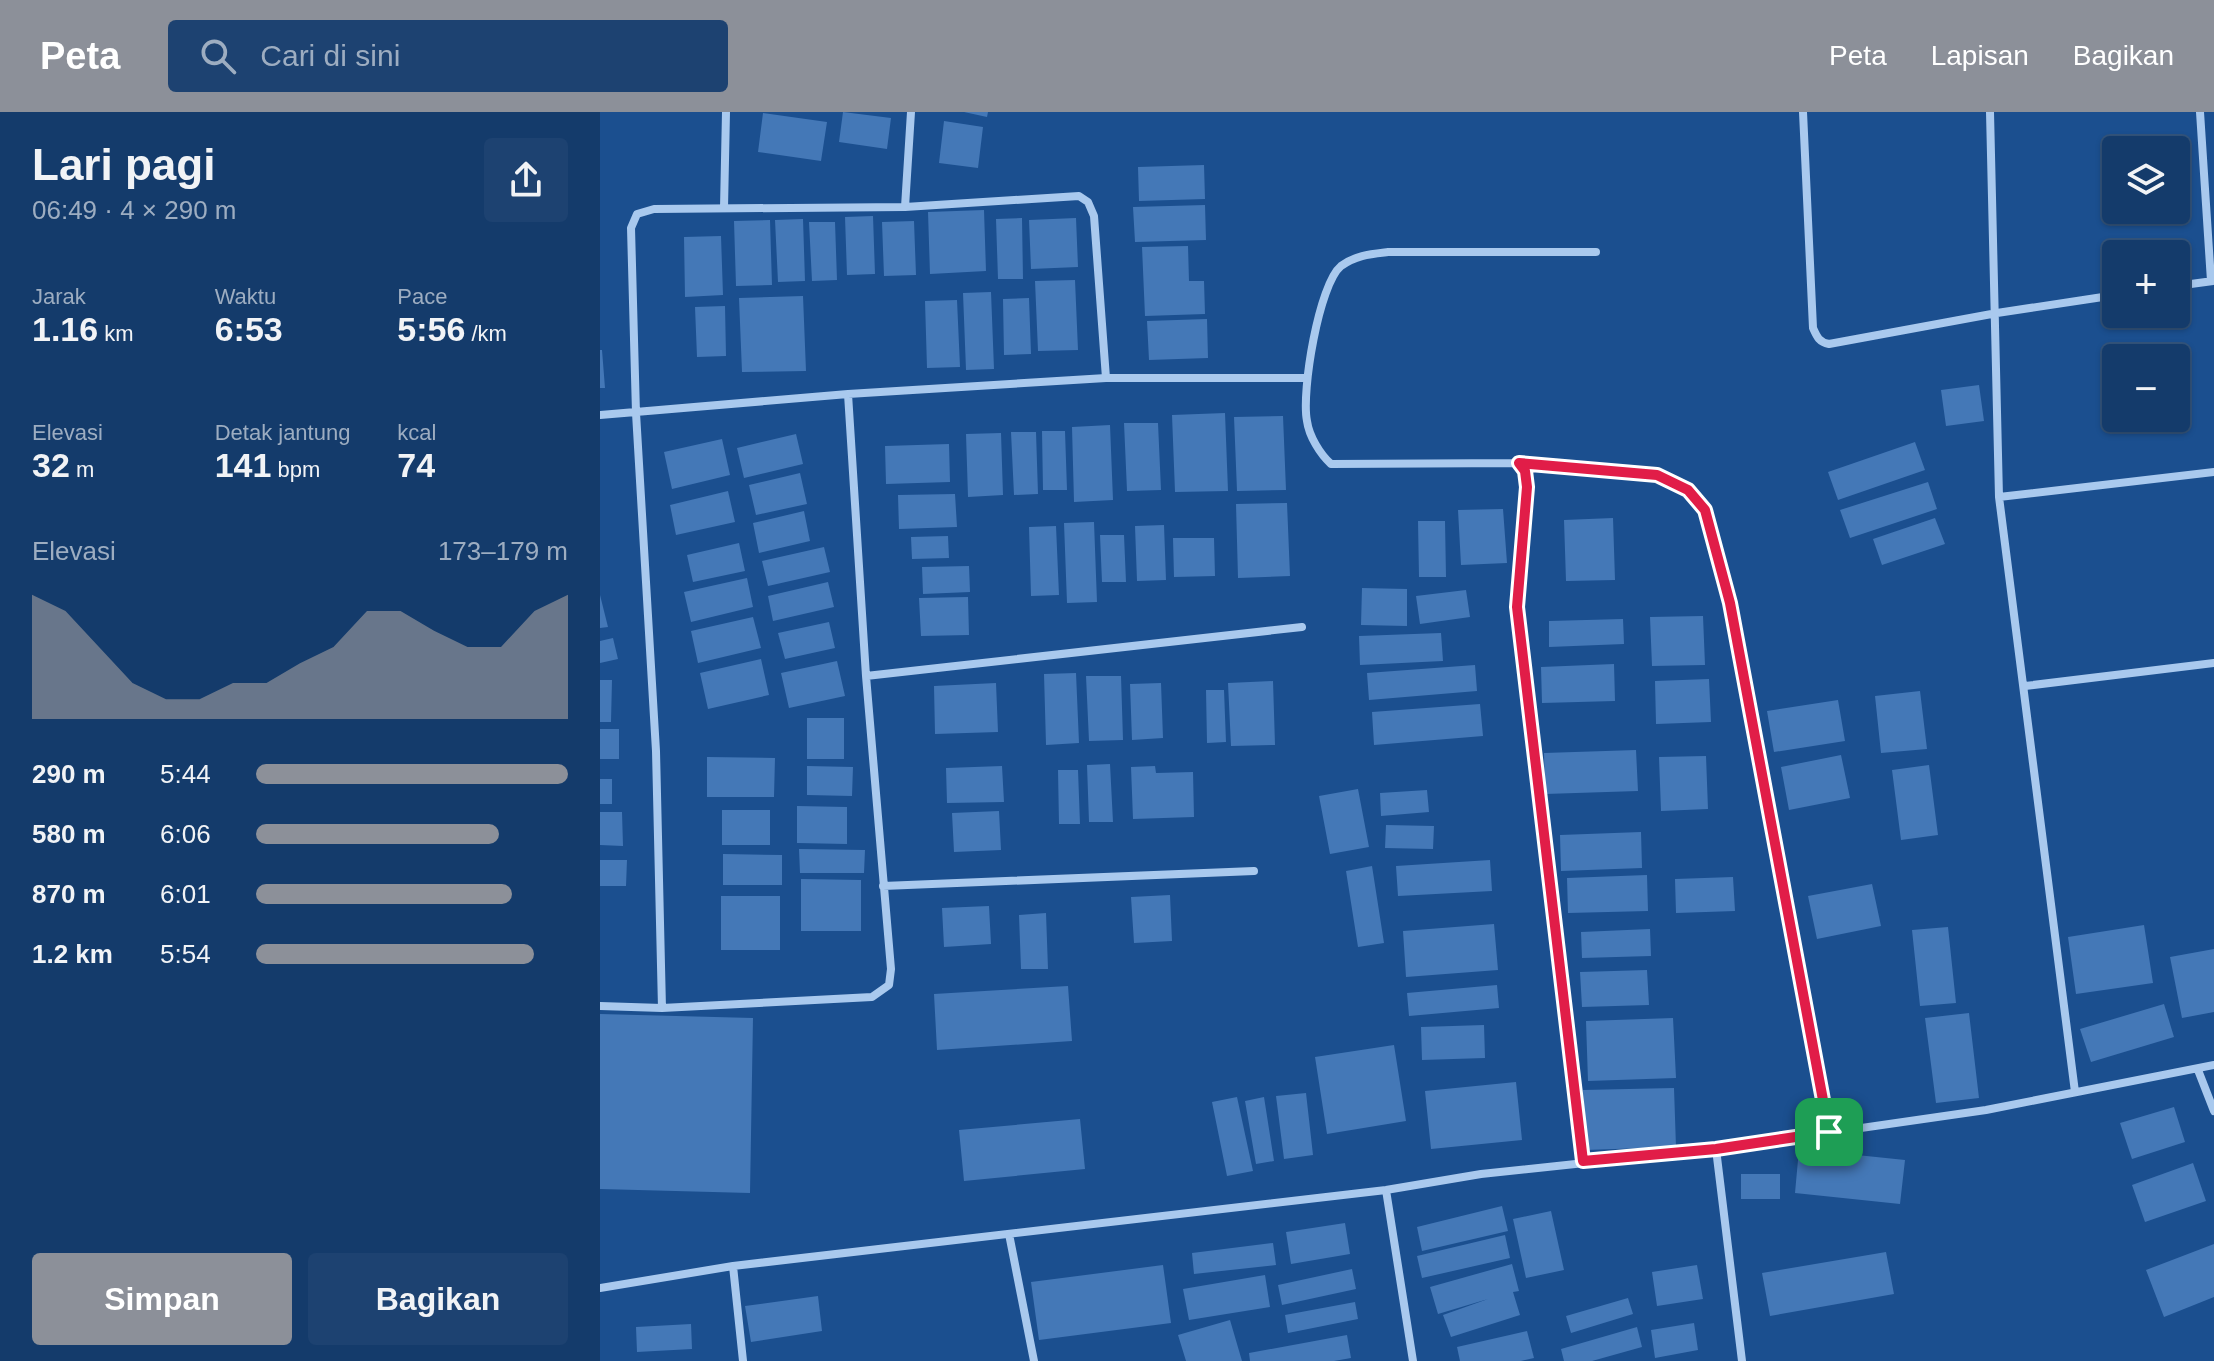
<!DOCTYPE html>
<html lang="id">
<meta charset="utf-8">
<style>
:root{--surface:#143b6b;--page:#1d4271;--text:#f1f3f6;--muted:#9dadc1;--line:#33557e;--accent:#8c9099}
body{margin:0;font-family:Arial,sans-serif;background:var(--page);color:var(--text);height:100vh;display:flex;flex-direction:column;font-size:30px;white-space:nowrap}
*{box-sizing:border-box;margin:0}
p{font-size:26px;color:var(--muted)}
.icon{flex:none;width:44px;height:44px;fill:none;stroke:currentColor;stroke-width:2;stroke-linecap:round;stroke-linejoin:round}
.map{position:relative;flex:1;overflow:hidden}
.sheet{display:flex;flex-direction:column;background:var(--surface);width:600px}
.sheet>*{flex:none}
.fabs{position:absolute;left:1502px;top:24px;display:grid;gap:16px}
.fabs a{display:grid;place-items:center;width:88px;height:88px;border-radius:8px;background:var(--surface);box-shadow:0 2px 6px #0004,0 0 0 2px var(--line);font-size:40px}
.pin{position:absolute;display:grid;place-items:center;width:68px;height:68px;color:#fff;margin:-34px;border-radius:16px;box-shadow:0 4px 12px #0006}
.round{display:grid;place-items:center;flex:none;width:84px;height:84px;border-radius:8px;background:var(--page)}
.headline{display:flex;align-items:center;justify-content:space-between;height:136px;padding:0 32px}
h1{font-size:44px;font-weight:700;line-height:60px}
.stats{display:grid;grid-template-columns:repeat(3,1fr);gap:12px;height:136px;padding:8px 32px}
.stats div{display:grid;align-content:center}
.stats b{font-size:34px;font-weight:700}
.stats small{font-size:22px;font-weight:400}
.stats p{font-size:22px}
.chart{height:224px;padding:16px 32px}
.chart p{display:flex;justify-content:space-between}
.chart svg{width:100%;height:144px;margin-top:8px;fill:var(--accent);opacity:.7}
.action{display:flex;gap:16px;margin-top:auto;padding:16px 32px}
.action a{flex:1;height:92px;border-radius:8px;background:var(--accent);color:#fff;font-size:32px;font-weight:700;line-height:92px;text-align:center}
.action a+a{background:var(--page);color:var(--text)}
ul{padding:0 32px;list-style:none;font-size:26px}
li{display:grid;grid-template-columns:128px 96px 1fr;align-items:center;height:60px}
li i{height:20px;border-radius:10px;background:var(--accent)}
header{display:flex;align-items:center;gap:48px;box-sizing:border-box;height:112px;padding:0 40px;background:var(--accent);color:#fff}
header strong{font-size:38px}
nav{display:flex;gap:44px;margin-inline-start:auto;font-size:28px}
.search{width:560px;height:72px;background:var(--page);display:flex;align-items:center;gap:20px;box-sizing:border-box;padding:0 28px;border-radius:8px;color:var(--muted);font-size:30px}
main{display:flex;flex:1;min-height:0}
.map>svg:first-child{display:block}
.building{fill:#4478b7}
.lines{fill:none;stroke-linecap:round;stroke-linejoin:round}
.minor{stroke:#a9c9ee;stroke-width:8}
.route-casing{stroke:#fff;stroke-width:16}
.route{stroke:#e11d48;stroke-width:10}
</style>
<header>
<strong>Peta</strong>
<div class="search"><svg class="icon" aria-label="search" viewBox="0 0 24 24"><circle cx="10" cy="10" r="6"/><path d="M15 15l6 6"/></svg>Cari di sini</div>
<nav><a>Peta</a><a>Lapisan</a><a>Bagikan</a></nav>
</header>
<main>
<section class="sheet">
<div class="headline"><div><h1>Lari pagi</h1><p>06:49 · 4 × 290 m</p></div><a class="round"><svg class="icon" aria-label="share" viewBox="0 0 24 24"><path d="M12 15V3M7 8l5-5 5 5M5 13v7h14v-7"/></svg></a></div>
<div class="stats">
<div><p>Jarak</p><b>1.16<small> km</small></b></div>
<div><p>Waktu</p><b>6:53</b></div>
<div><p>Pace</p><b>5:56<small> /km</small></b></div>
</div>
<div class="stats">
<div><p>Elevasi</p><b>32<small> m</small></b></div>
<div><p>Detak jantung</p><b>141<small> bpm</small></b></div>
<div><p>kcal</p><b>74</b></div>
</div>
<div class="chart"><p><span>Elevasi</span>173–179 m</p>
<svg viewBox="0 0 160 44" preserveAspectRatio="none"><path d="M0 44V6L10 11L20 22L30 33L40 38L50 38L60 33L70 33L80 27L90 22L100 11L110 11L120 17L130 22L140 22L150 11L160 6V44z"/></svg>
</div>
<ul>
<li><b>290 m</b>5:44<i style="width:100%"></i></li>
<li><b>580 m</b>6:06<i style="width:78%"></i></li>
<li><b>870 m</b>6:01<i style="width:82%"></i></li>
<li><b>1.2 km</b>5:54<i style="width:89%"></i></li>
</ul>
<div class="action"><a>Simpan</a><a>Bagikan</a></div>
</section>
<div class="map">
<svg width="1614" height="1249" viewBox="0 0 1614 1249">
<rect width="100%" height="100%" fill="#1b4f8f"/>
<path class="building" d="M 243,0 L 291,6 L 287,37 L 239,30 Z
M 364,0 L 388,0 L 387,5 Z
M 163,1 L 227,10 L 221,49 L 158,40 Z
M 344,9 L 383,15 L 378,56 L 339,51 Z
M 604,53 L 605,87 L 539,89 L 538,55 Z
M 605,93 L 606,128 L 535,130 L 533,95 Z
M 384,98 L 386,159 L 330,162 L 328,100 Z
M 273,104 L 275,162 L 247,163 L 245,105 Z
M 422,106 L 423,167 L 398,167 L 396,107 Z
M 476,106 L 478,155 L 431,157 L 429,108 Z
M 203,107 L 205,169 L 178,170 L 175,108 Z
M 170,108 L 172,173 L 136,174 L 134,109 Z
M 314,109 L 316,163 L 284,164 L 282,110 Z
M 209,110 L 235,110 L 237,168 L 212,169 Z
M 121,124 L 123,183 L 85,185 L 84,125 Z
M 588,134 L 589,169 L 604,169 L 605,202 L 545,204 L 542,135 Z
M 475,168 L 478,238 L 438,239 L 435,169 Z
M 391,180 L 394,257 L 366,258 L 363,181 Z
M 203,184 L 206,259 L 142,260 L 139,186 Z
M 429,186 L 431,242 L 404,243 L 403,187 Z
M 357,188 L 360,255 L 327,256 L 325,189 Z
M 125,194 L 126,244 L 97,245 L 95,195 Z
M 607,207 L 608,246 L 549,248 L 547,209 Z
M 0,238 L 2,238 L 5,276 L 0,276 Z
M 1379,273 L 1384,309 L 1346,314 L 1341,278 Z
M 625,301 L 628,379 L 575,380 L 572,303 Z
M 683,304 L 686,378 L 637,379 L 634,305 Z
M 524,311 L 558,311 L 561,378 L 527,379 Z
M 510,313 L 513,388 L 474,390 L 472,315 Z
M 442,319 L 465,319 L 467,378 L 443,378 Z
M 411,320 L 436,320 L 438,382 L 414,383 Z
M 401,321 L 403,383 L 368,385 L 366,322 Z
M 196,322 L 203,352 L 144,366 L 137,336 Z
M 122,327 L 130,363 L 72,377 L 64,340 Z
M 1315,330 L 1325,358 L 1238,388 L 1228,360 Z
M 349,332 L 350,370 L 286,372 L 285,334 Z
M 200,361 L 207,392 L 156,403 L 149,373 Z
M 1328,370 L 1337,397 L 1250,426 L 1240,398 Z
M 128,379 L 135,410 L 76,423 L 70,393 Z
M 355,382 L 357,415 L 299,417 L 298,383 Z
M 687,391 L 690,464 L 638,466 L 636,392 Z
M 903,397 L 907,451 L 861,453 L 858,398 Z
M 204,399 L 210,429 L 159,441 L 153,411 Z
M 1013,406 L 1015,468 L 966,469 L 964,408 Z
M 1335,406 L 1345,432 L 1282,453 L 1273,427 Z
M 818,409 L 845,409 L 846,465 L 819,465 Z
M 494,410 L 497,490 L 467,491 L 464,411 Z
M 564,413 L 566,468 L 537,469 L 535,414 Z
M 456,414 L 459,483 L 431,484 L 429,415 Z
M 500,423 L 524,423 L 526,470 L 502,470 Z
M 348,424 L 349,446 L 312,447 L 311,425 Z
M 573,426 L 614,426 L 615,464 L 574,465 Z
M 139,431 L 145,459 L 93,470 L 87,443 Z
M 224,435 L 230,460 L 168,474 L 162,449 Z
M 369,454 L 370,480 L 323,482 L 322,455 Z
M 147,466 L 153,495 L 91,510 L 84,480 Z
M 228,470 L 234,495 L 173,509 L 168,484 Z
M 762,476 L 807,477 L 807,514 L 761,513 Z
M 866,478 L 870,505 L 820,512 L 816,484 Z
M 0,483 L 8,515 L 0,516 Z
M 368,485 L 369,523 L 321,524 L 319,486 Z
M 1103,504 L 1105,553 L 1052,554 L 1050,505 Z
M 153,505 L 161,536 L 98,551 L 91,519 Z
M 1023,507 L 1024,532 L 949,535 L 949,509 Z
M 229,510 L 235,536 L 185,547 L 178,521 Z
M 841,521 L 843,549 L 760,553 L 759,524 Z
M 13,526 L 18,547 L 0,551 L 0,529 Z
M 161,547 L 169,583 L 108,597 L 100,561 Z
M 237,549 L 245,584 L 189,596 L 181,561 Z
M 1014,552 L 1015,589 L 942,591 L 941,555 Z
M 875,553 L 877,579 L 769,588 L 767,561 Z
M 476,561 L 479,631 L 446,633 L 444,562 Z
M 486,564 L 521,564 L 523,628 L 489,629 Z
M 1109,567 L 1111,610 L 1056,612 L 1055,569 Z
M 0,568 L 12,568 L 11,610 L 0,610 Z
M 673,569 L 675,633 L 631,634 L 628,571 Z
M 396,571 L 398,620 L 335,622 L 334,574 Z
M 561,571 L 563,626 L 532,628 L 530,572 Z
M 606,578 L 624,578 L 626,630 L 607,631 Z
M 1320,579 L 1327,637 L 1281,641 L 1275,584 Z
M 1238,588 L 1245,629 L 1174,640 L 1167,599 Z
M 880,592 L 883,624 L 774,633 L 772,600 Z
M 207,606 L 244,606 L 244,647 L 207,647 Z
M 0,617 L 19,617 L 19,647 L 0,647 Z
M 1036,638 L 1038,679 L 945,682 L 944,641 Z
M 1241,643 L 1250,686 L 1189,698 L 1181,655 Z
M 1106,644 L 1108,697 L 1061,699 L 1059,645 Z
M 107,645 L 175,646 L 174,685 L 107,685 Z
M 510,652 L 513,710 L 489,710 L 487,653 Z
M 1329,653 L 1338,723 L 1301,728 L 1292,658 Z
M 207,654 L 253,655 L 252,684 L 207,683 Z
M 402,654 L 404,690 L 347,691 L 346,656 Z
M 555,654 L 556,661 L 593,660 L 594,705 L 533,707 L 531,655 Z
M 458,658 L 478,658 L 480,712 L 459,712 Z
M 0,667 L 12,667 L 12,692 L 0,692 Z
M 758,677 L 769,735 L 730,742 L 719,684 Z
M 827,678 L 829,700 L 781,704 L 780,681 Z
M 197,694 L 247,695 L 247,732 L 197,731 Z
M 122,698 L 170,698 L 170,733 L 122,733 Z
M 399,699 L 401,738 L 354,740 L 352,701 Z
M 0,700 L 22,700 L 23,734 L 0,733 Z
M 786,713 L 834,714 L 833,737 L 785,736 Z
M 1041,720 L 1042,756 L 961,759 L 960,723 Z
M 199,737 L 265,738 L 264,761 L 200,761 Z
M 123,742 L 182,743 L 182,773 L 123,773 Z
M 0,748 L 27,748 L 26,774 L 0,774 Z
M 890,748 L 892,779 L 798,784 L 796,754 Z
M 772,754 L 784,831 L 758,835 L 746,759 Z
M 1047,763 L 1048,799 L 968,801 L 967,766 Z
M 1133,765 L 1135,799 L 1076,801 L 1075,767 Z
M 201,767 L 261,768 L 261,819 L 201,819 Z
M 1272,772 L 1281,814 L 1217,827 L 1208,784 Z
M 570,783 L 572,829 L 534,831 L 531,785 Z
M 121,784 L 180,784 L 180,838 L 121,838 Z
M 389,794 L 391,832 L 344,835 L 342,796 Z
M 446,801 L 448,857 L 421,857 L 419,803 Z
M 894,812 L 898,858 L 806,865 L 803,819 Z
M 1544,813 L 1553,871 L 1476,882 L 1468,825 Z
M 1348,815 L 1356,891 L 1320,894 L 1312,818 Z
M 1050,817 L 1051,844 L 982,846 L 981,820 Z
M 1614,837 L 1614,900 L 1582,906 L 1570,845 Z
M 1047,858 L 1049,893 L 982,895 L 980,860 Z
M 897,873 L 899,896 L 809,904 L 807,881 Z
M 468,874 L 472,929 L 337,938 L 334,882 Z
M 1564,892 L 1574,925 L 1491,950 L 1480,917 Z
M 1369,901 L 1379,986 L 1336,991 L 1325,906 Z
M 0,902 L 153,906 L 150,1081 L 0,1077 Z
M 1073,906 L 1076,966 L 988,969 L 986,909 Z
M 884,913 L 885,946 L 822,948 L 821,915 Z
M 794,933 L 806,1009 L 727,1022 L 715,945 Z
M 916,970 L 922,1028 L 831,1037 L 825,979 Z
M 1074,976 L 1076,1035 L 985,1038 L 983,978 Z
M 706,981 L 713,1043 L 684,1047 L 676,984 Z
M 637,985 L 653,1059 L 627,1064 L 612,990 Z
M 664,985 L 674,1049 L 656,1052 L 645,989 Z
M 1574,995 L 1585,1030 L 1532,1047 L 1520,1011 Z
M 480,1007 L 485,1057 L 364,1069 L 359,1018 Z
M 1199,1037 L 1305,1048 L 1300,1092 L 1195,1081 Z
M 1593,1051 L 1606,1089 L 1545,1110 L 1532,1073 Z
M 1141,1062 L 1180,1062 L 1180,1087 L 1141,1087 Z
M 902,1094 L 908,1119 L 822,1139 L 817,1115 Z
M 951,1099 L 964,1158 L 926,1166 L 913,1107 Z
M 745,1111 L 750,1142 L 691,1152 L 686,1120 Z
M 905,1123 L 910,1146 L 822,1166 L 817,1144 Z
M 673,1131 L 676,1153 L 594,1162 L 592,1141 Z
M 1614,1132 L 1614,1185 L 1564,1205 L 1546,1158 Z
M 1286,1140 L 1294,1182 L 1170,1204 L 1162,1161 Z
M 912,1152 L 919,1179 L 913,1180 L 920,1203 L 851,1225 L 843,1203 L 888,1187 L 838,1202 L 830,1175 Z
M 563,1153 L 571,1211 L 439,1228 L 431,1170 Z
M 1097,1153 L 1103,1187 L 1057,1194 L 1052,1160 Z
M 752,1157 L 756,1177 L 682,1193 L 678,1173 Z
M 665,1163 L 670,1195 L 589,1208 L 583,1177 Z
M 218,1184 L 222,1219 L 151,1230 L 145,1194 Z
M 1028,1186 L 1033,1202 L 971,1221 L 966,1204 Z
M 755,1190 L 758,1207 L 688,1221 L 685,1203 Z
M 630,1208 L 642,1249 L 586,1249 L 578,1223 Z
M 1094,1211 L 1098,1238 L 1055,1246 L 1051,1218 Z
M 91,1212 L 92,1237 L 37,1240 L 36,1215 Z
M 1037,1215 L 1042,1235 L 992,1249 L 964,1249 L 961,1237 Z
M 927,1219 L 934,1246 L 921,1249 L 860,1249 L 857,1235 Z
M 747,1223 L 751,1246 L 734,1249 L 650,1249 L 649,1241 Z"/>
<g class="lines">
<path class="minor" d="M 1203,0 L 1213,216 C 1217,225 1219,230 1229,232 L 1397,201 L 1516,183
M 1390,0 L 1399,385 L 1475,980
M 1600,0 L 1611,169
M 305,95 L 311,0
M 124,96 L 126,0
M 1576,174 L 1613,169
M 506,266 L 707,266
M 0,303 L 248,282 L 506,266 L 494,104 L 488,90 L 479,84 L 305,95 L 54,97 L 37,102 L 31,116 L 36,301 L 56,639 L 62,896
M 919,351 L 1057,363 L 1088,378 L 1105,398 L 1130,491 L 1229,1020
M 1399,385 L 1614,360
M 266,564 L 702,515
M 1425,574 L 1614,551
M 283,774 L 654,759
M 0,894 L 62,896 L 272,885 L 289,873 L 291,857 L 266,564 L 248,282
M 1598,958 L 1614,999
M 1116,1037 L 1142,1249
M 983,1049 L 917,495 L 927,375 L 925,359 L 919,351 L 731,352 C 720,342 709,324 707,309 C 701,280 719,172 741,154 C 756,143 771,142 788,140 L 996,140
M 786,1078 L 813,1249
M 409,1122 L 434,1249
M 133,1154 L 143,1249
M 0,1176 L 133,1154 L 786,1078 L 881,1062 L 1116,1037 L 1386,998 L 1614,953"/>
</g>
<g class="lines">
<defs>
<path id="route" d="M 919,351 L 1057,363 L 1088,378 L 1105,398 L 1130,491 L 1229,1020 L 1116,1037 L 983,1049 L 917,495 L 927,375 L 925,359 Z"/>
</defs>
<use href="#route" class="route-casing"/>
<use href="#route" class="route"/>
</g>
</svg>
<div class="fabs">
<a><svg class="icon" aria-label="layers" viewBox="0 0 24 24"><path d="M12 4l9 5-9 5-9-5zM3 14l9 5 9-5"/></svg></a>
<a>+</a>
<a>−</a>
</div>
<div class="pin" style="left:1229px;top:1020px;background:#1e9e55"><svg class="icon" aria-label="arrive" viewBox="0 0 24 24"><path d="M6 21V4h12l-3 4 3 4H6"/></svg></div>
</div>
</main>
